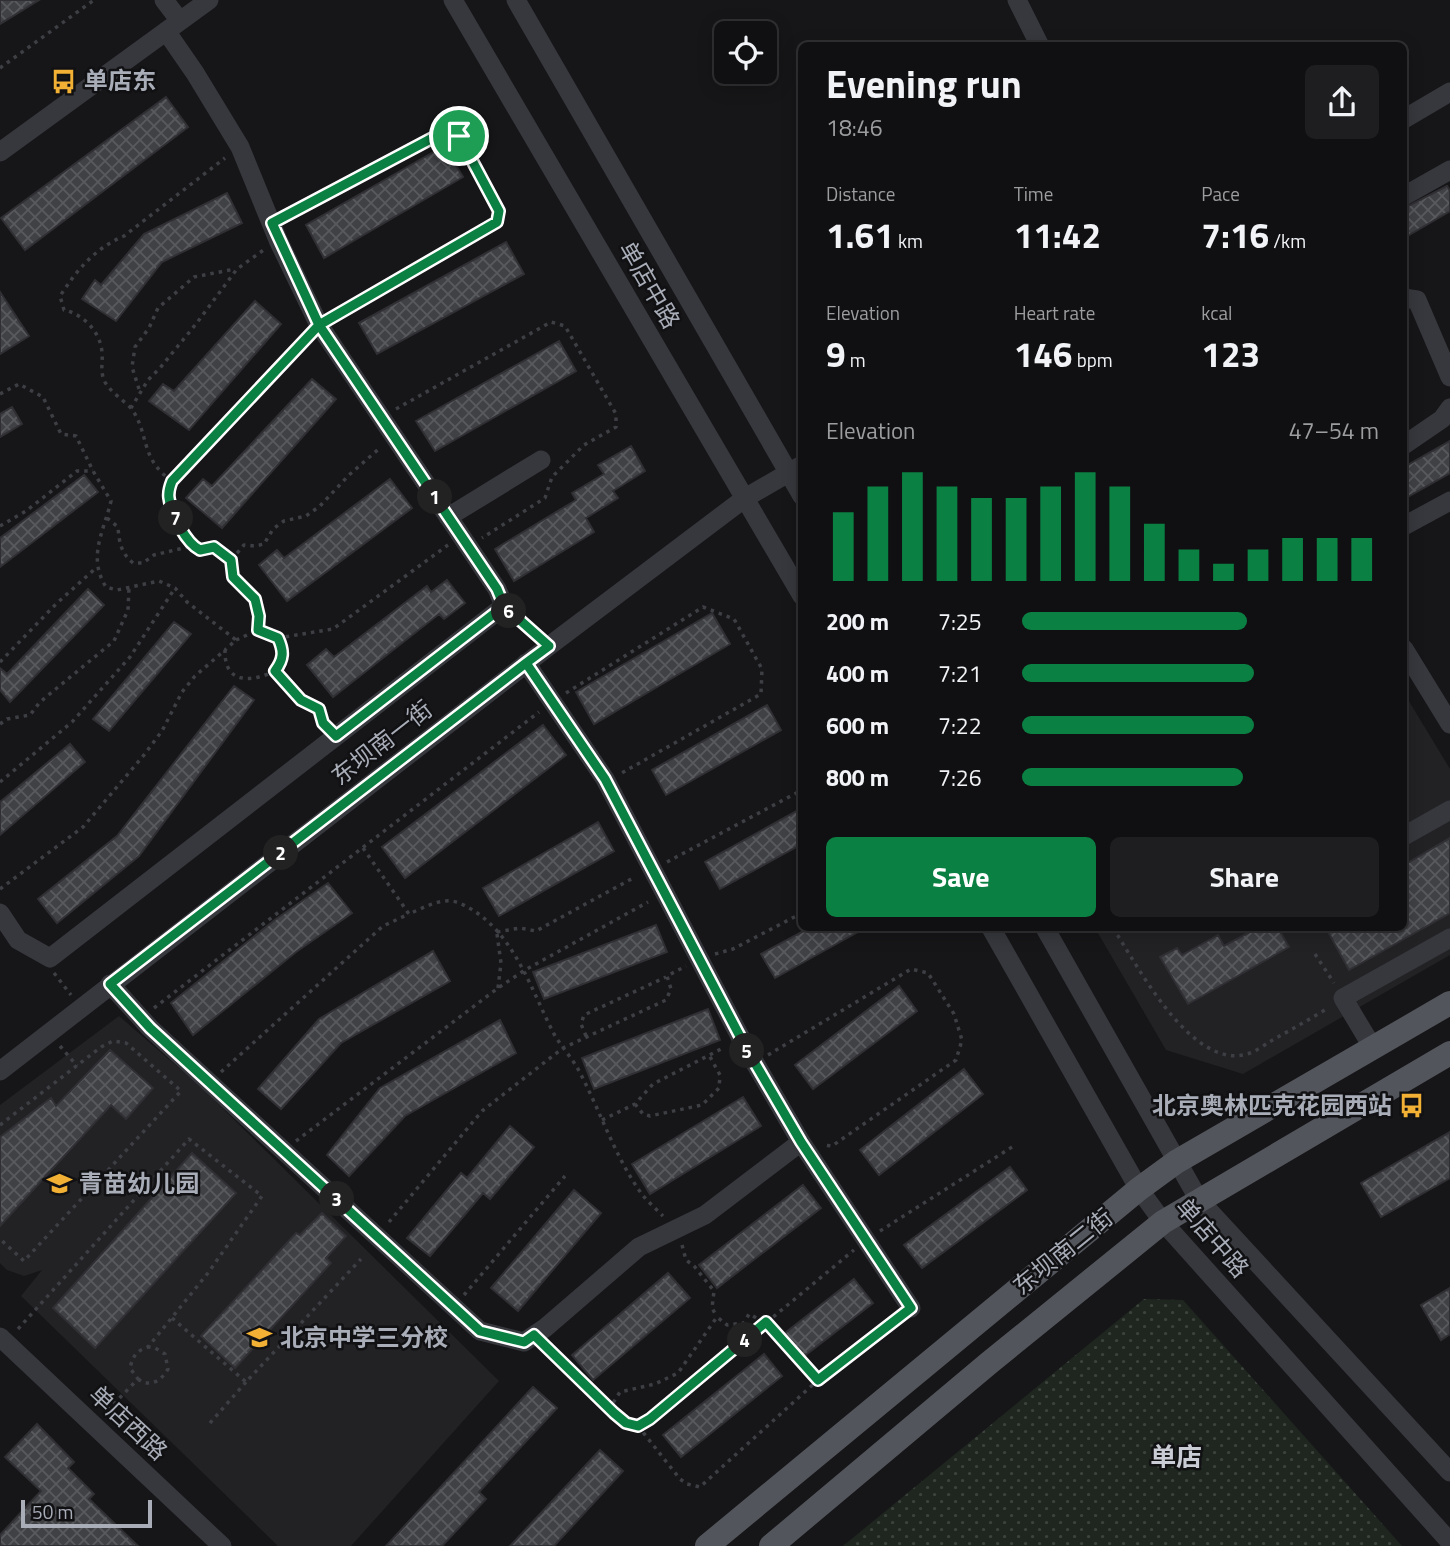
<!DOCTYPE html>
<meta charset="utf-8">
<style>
:root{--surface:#101012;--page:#1e1e20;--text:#f1f3f6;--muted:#9c9d9f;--line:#303032;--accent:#0b8043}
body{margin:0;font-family:"Titillium Web","Noto Sans SC",sans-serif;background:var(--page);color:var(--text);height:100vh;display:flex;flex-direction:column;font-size:26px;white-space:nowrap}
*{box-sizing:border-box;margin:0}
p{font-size:23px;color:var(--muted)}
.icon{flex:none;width:38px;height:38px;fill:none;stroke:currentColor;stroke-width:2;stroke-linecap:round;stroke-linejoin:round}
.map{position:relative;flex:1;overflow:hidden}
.sheet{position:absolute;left:798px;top:42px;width:609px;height:889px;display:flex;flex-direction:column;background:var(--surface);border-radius:10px;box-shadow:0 4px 18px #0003,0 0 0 2px var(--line)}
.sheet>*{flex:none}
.tools{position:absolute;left:714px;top:21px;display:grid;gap:14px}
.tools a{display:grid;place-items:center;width:63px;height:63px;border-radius:10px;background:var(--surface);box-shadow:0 4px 18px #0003,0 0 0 2px var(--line);font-size:35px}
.scale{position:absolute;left:21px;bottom:18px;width:131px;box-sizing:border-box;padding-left:7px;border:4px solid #a8adb8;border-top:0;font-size:19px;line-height:24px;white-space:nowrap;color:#a8adb8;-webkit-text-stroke:5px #111113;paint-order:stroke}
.pin{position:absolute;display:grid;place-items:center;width:60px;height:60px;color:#fff;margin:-30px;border:4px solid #fff;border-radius:50%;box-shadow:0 2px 7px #0007}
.km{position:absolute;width:35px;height:35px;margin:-18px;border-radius:50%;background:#222;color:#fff;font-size:19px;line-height:35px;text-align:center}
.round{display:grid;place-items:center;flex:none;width:74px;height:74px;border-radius:10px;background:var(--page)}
.overview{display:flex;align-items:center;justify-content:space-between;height:119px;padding:0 28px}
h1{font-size:38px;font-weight:700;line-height:52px}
.stats{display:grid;grid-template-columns:repeat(3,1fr);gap:10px;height:119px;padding:7px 28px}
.stats div{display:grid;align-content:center}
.stats b{font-size:35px;font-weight:700}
.stats small{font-size:19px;font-weight:400}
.stats p{font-size:19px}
.chart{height:196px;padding:14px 28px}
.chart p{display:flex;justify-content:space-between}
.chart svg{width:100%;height:126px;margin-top:7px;stroke:var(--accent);stroke-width:6}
.primary-button{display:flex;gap:14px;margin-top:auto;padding:14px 28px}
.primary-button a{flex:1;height:80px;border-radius:10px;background:var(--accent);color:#fff;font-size:28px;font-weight:700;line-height:80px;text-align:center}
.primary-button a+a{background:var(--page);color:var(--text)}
ul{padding:0 28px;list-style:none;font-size:23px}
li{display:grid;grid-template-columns:112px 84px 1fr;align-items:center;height:52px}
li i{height:18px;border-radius:9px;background:var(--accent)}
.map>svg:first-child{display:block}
.built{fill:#222225}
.grass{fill:url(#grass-dots)}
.building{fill:url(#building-cross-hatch);stroke:#303034;stroke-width:2}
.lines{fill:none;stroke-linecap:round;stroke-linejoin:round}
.path{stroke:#3d3f44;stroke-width:3.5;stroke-dasharray:3.5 5;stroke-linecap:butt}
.minor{stroke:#37383d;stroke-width:19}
.major{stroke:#53555c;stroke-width:24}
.route-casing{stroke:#fff;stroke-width:14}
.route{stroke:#0b8043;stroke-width:9}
.labels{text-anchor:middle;stroke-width:5;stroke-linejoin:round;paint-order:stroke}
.poi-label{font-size:24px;font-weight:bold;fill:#a8adb8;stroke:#111113;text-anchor:start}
.street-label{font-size:24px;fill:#a8adb8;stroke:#111113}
.neighbourhood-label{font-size:26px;font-weight:bold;fill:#c9ccd4;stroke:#111113}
</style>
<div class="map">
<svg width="1450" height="1546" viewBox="0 0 1450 1546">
<defs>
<pattern id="grass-dots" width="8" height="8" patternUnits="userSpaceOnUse" patternTransform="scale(1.75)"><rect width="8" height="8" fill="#1e261f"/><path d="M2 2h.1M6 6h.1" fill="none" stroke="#3c433d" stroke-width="1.8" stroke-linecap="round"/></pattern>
<pattern id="building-cross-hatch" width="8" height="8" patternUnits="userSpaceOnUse" patternTransform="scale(1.75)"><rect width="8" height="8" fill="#404145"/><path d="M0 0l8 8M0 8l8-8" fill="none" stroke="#595a5e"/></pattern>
</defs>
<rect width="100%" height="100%" fill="#161618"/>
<path class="built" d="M 1404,693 L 1450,769 L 1450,955 L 1243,1074 L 1166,1050 L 1095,928 L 1404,928 Z
M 119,1016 L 202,1088 L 499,1381 L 351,1546 L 278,1546 L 21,1296 L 42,1270 L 24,1276 L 7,1270 L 0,1263 L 0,1105 Z"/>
<path class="grass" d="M 1144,1299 L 1183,1300 L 1402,1546 L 843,1546 Z"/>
<path class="building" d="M 0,0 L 39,0 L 0,24 Z
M 166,97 L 188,127 L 25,250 L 1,218 Z
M 444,146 L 463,177 L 324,258 L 306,225 Z
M 1447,186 L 1450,191 L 1450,211 L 1404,238 L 1404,208 Z
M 227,193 L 242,223 L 162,262 L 116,321 L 82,299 L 95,280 L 101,285 L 144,234 Z
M 506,242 L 524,274 L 377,354 L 359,323 Z
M 0,292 L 29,336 L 0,354 Z
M 255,301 L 281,324 L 189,430 L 149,401 L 163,384 L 174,391 Z
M 559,341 L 576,371 L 435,451 L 416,421 Z
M 312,379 L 336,399 L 222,528 L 186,498 L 203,479 L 212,486 Z
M 12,407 L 22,424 L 0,437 L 0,414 Z
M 1450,441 L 1450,473 L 1404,499 L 1404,467 Z
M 631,446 L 645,471 L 613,491 L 618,498 L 586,518 L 594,532 L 514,581 L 495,549 L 576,500 L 572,493 L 604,474 L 598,465 Z
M 84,475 L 98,492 L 0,567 L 0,538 Z
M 390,479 L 412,508 L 287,601 L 259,565 L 277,550 L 284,558 Z
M 447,580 L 465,603 L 444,619 L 439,614 L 333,697 L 307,665 L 326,649 L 334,657 L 427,586 L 431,592 Z
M 88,589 L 104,605 L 10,702 L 0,690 L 0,668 L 7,674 Z
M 712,613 L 730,644 L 594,724 L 576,692 Z
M 174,622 L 191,634 L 109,731 L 93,719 Z
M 234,686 L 254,700 L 139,856 L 57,923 L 38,899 L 117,836 Z
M 767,705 L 781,730 L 666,795 L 652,770 Z
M 543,725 L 566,755 L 405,878 L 382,847 Z
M 70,744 L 85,762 L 0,835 L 0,802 Z
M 802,808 L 802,844 L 720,889 L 705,862 Z
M 598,822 L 614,851 L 499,916 L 483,888 Z
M 1450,838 L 1450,913 L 1349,970 L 1326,928 L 1404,928 L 1404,865 Z
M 328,883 L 352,913 L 296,952 L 193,1035 L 171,1003 L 276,919 Z
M 656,925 L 667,952 L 544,999 L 533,972 Z
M 809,928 L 865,928 L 775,978 L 761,954 Z
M 1257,928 L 1278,928 L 1289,947 L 1188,1004 L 1160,957 L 1177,948 L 1182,955 L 1218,935 L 1224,946 Z
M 433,951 L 450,981 L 341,1043 L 281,1109 L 258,1089 L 319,1019 Z
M 899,986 L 917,1011 L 813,1089 L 795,1065 Z
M 708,1009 L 720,1040 L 594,1089 L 582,1058 Z
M 500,1020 L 516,1053 L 405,1116 L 349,1176 L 327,1155 L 380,1088 Z
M 110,1050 L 153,1088 L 126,1119 L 111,1105 L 0,1226 L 0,1137 L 51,1098 L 56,1106 Z
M 964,1069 L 983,1094 L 879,1175 L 860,1150 Z
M 743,1097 L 761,1126 L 650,1194 L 632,1164 Z
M 510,1126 L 534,1147 L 490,1199 L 483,1193 L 430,1256 L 407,1238 L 461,1173 L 467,1178 Z
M 1450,1132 L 1450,1178 L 1381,1217 L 1361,1183 Z
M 192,1153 L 236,1193 L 95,1348 L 53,1308 Z
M 1010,1167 L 1027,1190 L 922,1268 L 904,1245 Z
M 803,1185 L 821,1208 L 717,1288 L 699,1265 Z
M 574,1190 L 601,1213 L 518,1311 L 491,1288 Z
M 322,1213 L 346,1236 L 326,1258 L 331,1263 L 235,1368 L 201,1336 L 296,1233 L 300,1235 Z
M 668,1273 L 690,1298 L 593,1380 L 572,1355 Z
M 854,1279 L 873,1303 L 803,1357 L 785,1333 Z
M 1450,1288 L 1450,1334 L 1441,1340 L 1421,1305 Z
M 764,1354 L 782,1376 L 681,1457 L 663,1435 Z
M 533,1387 L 557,1408 L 479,1492 L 486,1499 L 442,1546 L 386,1546 Z
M 37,1424 L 74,1462 L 68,1468 L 94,1494 L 89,1499 L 138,1546 L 0,1546 L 0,1535 L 41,1491 L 5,1457 Z
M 600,1450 L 623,1471 L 554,1546 L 510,1546 Z"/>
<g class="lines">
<path class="path" d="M 0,68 L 94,0
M 285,217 L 440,134 L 459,136 L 499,211 L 497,222 L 334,316
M 139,389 L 132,367 L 135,347 L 149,328 L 158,308 L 194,277 L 235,269
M 0,394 L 19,384 L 43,397 L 61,434 L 76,436 L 93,471 L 111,501 C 104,531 87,557 106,587 L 117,590 L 159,581 L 175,588 L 187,602 L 236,640 L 225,650
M 131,408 C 123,400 108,390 104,380 C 100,370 103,362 102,353 C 101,332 83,314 64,310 L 60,296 C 77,270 95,248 124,236 L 225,158
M 396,409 L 551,322 L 565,326 L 616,414 L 616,427 L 584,445 L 552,477 L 545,498 L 482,538
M 172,481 C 139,458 150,434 131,408 L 148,380 L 160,368 L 196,324 L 237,269 L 265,249
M 107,518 L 118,527 C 119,542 121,553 133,563 L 143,563 L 154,555 L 192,546
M 0,526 L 26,511 L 77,471 L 93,471
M 231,560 L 213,547 L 200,550 C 186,543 170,513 169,497 C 168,492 170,486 172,481 L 307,338
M 516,617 L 536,635
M 278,638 L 258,630 L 259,616 L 255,599 L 233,577 L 231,560 L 244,545 L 255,546 L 264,544 L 273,529 L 284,521 L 306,516 L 320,506 L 349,475 L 381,447
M 236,640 L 258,630
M 0,662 L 56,604 L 97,567
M 566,693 L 703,607 L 734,619 L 762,669 L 761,694 L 620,774
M 0,724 L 7,719 L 30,715 L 40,702 L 114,641 L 128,610 L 129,588
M 324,725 L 319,709 L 301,700 L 275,671 C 284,659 284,651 278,638 L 333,629 L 448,545
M 0,782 L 72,722 L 130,657 L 175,588
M 363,848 L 409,914 C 423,908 443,896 459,903 C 512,925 530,988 554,1034 C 561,1046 571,1057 578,1069 C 600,1110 614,1155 641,1193 C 647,1201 655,1208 663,1216
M 667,862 L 802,790
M 0,889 L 83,827 L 144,755 L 162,731 L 182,692 L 195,676 L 225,650 C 224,685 252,682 275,671
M 1113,928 C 1138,966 1191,1070 1247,1054 C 1255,1052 1264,1045 1271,1041 C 1290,1030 1309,1020 1328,1008
M 497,932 L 520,928 L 536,931 L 635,877
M 497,934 L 501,963 L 498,988
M 715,954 L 733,949 L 802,913
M 1315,954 L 1334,983
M 54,973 L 71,995
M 154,1008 L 539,712
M 586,1036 L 581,1024 L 584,1015 L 666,977
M 60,1046 L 77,1066
M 768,1055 L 911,969 L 928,973 L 954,1014 L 962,1040 L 956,1060 L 832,1146 L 823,1145
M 221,1072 L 383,926 L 409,914
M 635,1104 L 643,1114 L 650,1116 L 702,1105 L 719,1088 L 720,1075 L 709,1055
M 602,1120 L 635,1104 L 653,1084 L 725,1047
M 0,1125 L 101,1047 L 113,1041 L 126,1043 L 181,1091 L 24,1261 L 0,1239
M 296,1141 L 498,988 L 525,970 L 648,902
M 389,1222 L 482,1111 L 563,1048 L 666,1000 L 671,989 L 667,976 L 686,966
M 880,1231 L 1012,1147
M 682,1245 L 686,1260 L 694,1266 L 714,1291 L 712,1308 L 717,1317
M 464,1295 L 565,1176
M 172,1318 L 246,1382 L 361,1259
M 18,1329 L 189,1139 L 262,1196 L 208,1273 L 148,1347 C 136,1351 133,1356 130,1368 L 138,1379 L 105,1413
M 545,1347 L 614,1413 L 626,1423 L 638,1426 L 650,1419 L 854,1250
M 138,1379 C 150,1388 161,1381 168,1369 L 165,1354 L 155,1348 L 149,1347
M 614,1411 L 613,1403 L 620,1392 L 655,1384 L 678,1373 L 717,1317 L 727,1325 L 744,1323 L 749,1314 L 766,1323 L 818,1380
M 210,1423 L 246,1382
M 638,1426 L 680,1479 L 687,1484 L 700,1487 L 818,1380 L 899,1318"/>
<path class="minor" d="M 164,0 L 180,21
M 453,0 L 802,596
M 516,0 L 802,496
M 1017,0 L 1040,46
M 1404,119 L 1450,92
M 0,152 L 209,0
M 1404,196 L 1450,170
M 1404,298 L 1417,300 L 1450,377
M 1404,445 L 1442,419 L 1450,408
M 448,517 L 541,460
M 1404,526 L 1450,501
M 1404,649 L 1450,724
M 1404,836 L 1450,810
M 0,913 L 18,940 L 50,958 L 504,606 L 497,589 L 319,325 L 278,240 L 240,147 L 195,73 L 166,31
M 991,928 L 1139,1189 L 1163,1222 L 1450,1542
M 1045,928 L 1199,1200 L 1450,1472
M 110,984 L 150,1028 L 480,1331 L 524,1342 L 545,1328 L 639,1247 L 705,1215 L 801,1142 L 745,1046 L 605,779 L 526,663
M 1373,1048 L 1343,998 L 1450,938
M 0,1071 L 549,646 L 745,498 L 802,465
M 801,1142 L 911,1308
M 0,1337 L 222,1546"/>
<path class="major" d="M 707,1546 L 1139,1189 L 1176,1162 L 1450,1003
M 771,1546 L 989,1363 L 1163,1222 L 1450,1053"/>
</g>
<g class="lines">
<defs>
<path id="route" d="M 459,136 L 440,134 L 272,223 L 319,325 L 497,589 L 504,606 L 549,646 L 526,663 L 110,984 L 150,1028 L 480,1331 L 524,1342 L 534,1335 L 614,1413 L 626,1423 L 638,1426 L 650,1419 L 766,1322 L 818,1380 L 911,1308 L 801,1142 L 745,1046 L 605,779 L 526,663 L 549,646 L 504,606 L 336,736 L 323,723 L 319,709 L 301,700 L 275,671 C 284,659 284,651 278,638 L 258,630 L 259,616 L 255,599 L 233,577 L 231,560 L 214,547 L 200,550 C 186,543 171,514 169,498 C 168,492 170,486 172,481 L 319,325 L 497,222 L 499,211 L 459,136"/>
</defs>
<use href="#route" class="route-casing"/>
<use href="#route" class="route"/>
</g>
<defs>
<symbol id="bus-bare" viewBox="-9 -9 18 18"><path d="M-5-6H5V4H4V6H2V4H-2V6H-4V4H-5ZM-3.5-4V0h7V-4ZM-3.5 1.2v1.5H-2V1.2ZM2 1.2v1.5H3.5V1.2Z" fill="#f2b134" stroke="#111113" stroke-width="2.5" paint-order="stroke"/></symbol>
<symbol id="school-bare" viewBox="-9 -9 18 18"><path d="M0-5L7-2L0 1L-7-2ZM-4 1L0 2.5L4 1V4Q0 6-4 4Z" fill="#f2b134" stroke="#111113" stroke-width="2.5" paint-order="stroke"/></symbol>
</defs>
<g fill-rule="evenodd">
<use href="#bus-bare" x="46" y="64" width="35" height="35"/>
<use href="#bus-bare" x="1394" y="1088" width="35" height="35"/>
<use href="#school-bare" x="42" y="1166" width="35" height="35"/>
<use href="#school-bare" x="242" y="1320" width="35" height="35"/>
</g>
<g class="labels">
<g class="poi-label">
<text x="84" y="89">单店东</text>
<text x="1392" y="1114" text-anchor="end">北京奥林匹克花园西站</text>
<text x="79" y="1192">青苗幼儿园</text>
<text x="280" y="1346">北京中学三分校</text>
</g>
<g class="street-label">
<text transform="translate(649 285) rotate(60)" y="8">单店中路</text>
<text transform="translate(382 743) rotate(-38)" y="8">东坝南一街</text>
<text transform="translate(1212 1238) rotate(49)" y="8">单店中路</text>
<text transform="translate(1063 1252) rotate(-39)" y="8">东坝南二街</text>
<text transform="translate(128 1423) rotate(43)" y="8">单店西路</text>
</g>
<g class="neighbourhood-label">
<text x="1176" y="1466">单店</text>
</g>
</g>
</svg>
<div class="tools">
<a><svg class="icon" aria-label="locate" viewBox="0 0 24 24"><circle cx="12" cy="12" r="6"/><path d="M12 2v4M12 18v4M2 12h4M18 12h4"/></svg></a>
</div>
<div class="scale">50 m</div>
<div class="pin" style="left:459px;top:136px;background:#1e9e55"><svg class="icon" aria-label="arrive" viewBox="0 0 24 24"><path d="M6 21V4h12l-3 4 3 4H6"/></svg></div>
<b class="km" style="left:435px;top:497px">1</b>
<b class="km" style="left:281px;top:853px">2</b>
<b class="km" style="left:337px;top:1199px">3</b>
<b class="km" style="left:745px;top:1340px">4</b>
<b class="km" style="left:747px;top:1051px">5</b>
<b class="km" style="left:509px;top:611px">6</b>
<b class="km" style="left:176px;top:518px">7</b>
<section class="sheet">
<div class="overview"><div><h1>Evening run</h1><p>18:46</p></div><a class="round"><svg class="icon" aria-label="share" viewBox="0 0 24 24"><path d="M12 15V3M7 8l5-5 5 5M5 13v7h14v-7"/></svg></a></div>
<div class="stats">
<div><p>Distance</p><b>1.61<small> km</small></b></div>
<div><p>Time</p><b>11:42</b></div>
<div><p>Pace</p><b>7:16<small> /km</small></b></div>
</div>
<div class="stats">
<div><p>Elevation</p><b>9<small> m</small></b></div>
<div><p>Heart rate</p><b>146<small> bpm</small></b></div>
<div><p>kcal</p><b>123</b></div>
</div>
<div class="chart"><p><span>Elevation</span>47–54 m</p>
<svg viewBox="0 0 160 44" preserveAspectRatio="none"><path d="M5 44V20M15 44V11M25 44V6M35 44V11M45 44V15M55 44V15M65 44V11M75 44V6M85 44V11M95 44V24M105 44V33M115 44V38M125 44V33M135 44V29M145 44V29M155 44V29"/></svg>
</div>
<ul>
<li><b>200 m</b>7:25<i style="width:63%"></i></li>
<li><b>400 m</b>7:21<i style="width:65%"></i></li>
<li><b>600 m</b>7:22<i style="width:65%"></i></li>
<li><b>800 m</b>7:26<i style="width:62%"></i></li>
</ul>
<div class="primary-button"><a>Save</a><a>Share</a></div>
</section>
</div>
